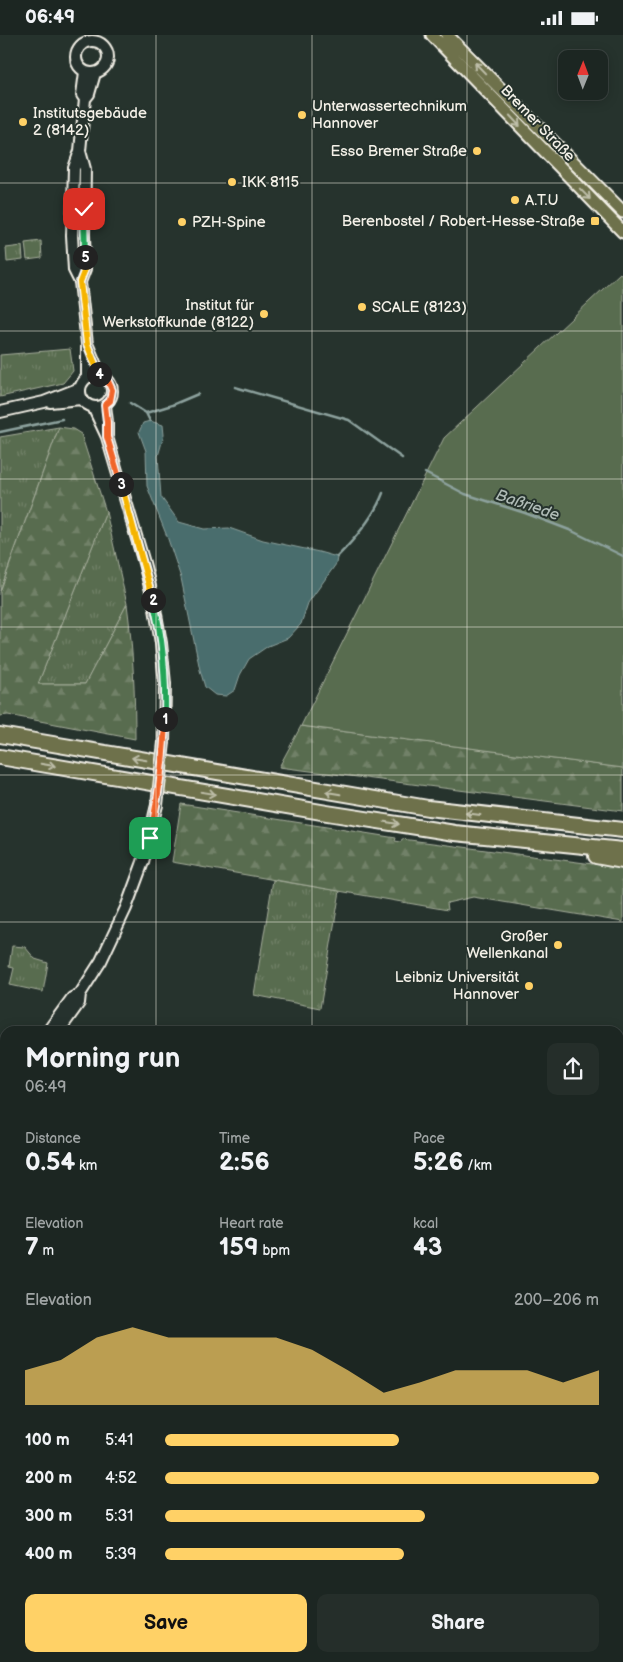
<!DOCTYPE html>
<meta charset="utf-8">
<style>
:root{--surface:#1c2622;--page:#252e2a;--text:#f1f3f6;--muted:#a0a5a5;--line:#3a4340;--accent:#ffd166}
body{margin:0;font-family:"Balsamiq Sans",sans-serif;background:var(--page);color:var(--text);height:100vh;display:flex;flex-direction:column;font-size:19px;white-space:nowrap}
*{box-sizing:border-box;margin:0}
p{font-size:16px;color:var(--muted)}
.icon{flex:none;width:28px;height:28px;fill:none;stroke:currentColor;stroke-width:2;stroke-linecap:round;stroke-linejoin:round}
.map{position:relative;flex:1;overflow:hidden}
.sheet{position:absolute;left:0px;top:991px;width:624px;height:636px;display:flex;flex-direction:column;background:var(--surface);border-radius:15px 15px 0 0;box-shadow:0 2px 12px #0003,0 0 0 1px var(--line)}
.sheet>*{flex:none}
.needle{width:32px;rotate:1deg}
.fabs{position:absolute;left:558px;top:15px;display:grid;gap:10px}
.fabs a{display:grid;place-items:center;width:50px;height:50px;border-radius:10px;background:var(--surface);box-shadow:0 2px 12px #0003,0 0 0 1px var(--line);font-size:25px}
.pin{position:absolute;display:grid;place-items:center;width:42px;height:42px;color:#fff;margin:-21px;border-radius:10px;box-shadow:0 2px 8px #0006}
.km{position:absolute;width:25px;height:25px;margin:-12px;border-radius:50%;background:#222;color:#fff;font-size:14px;line-height:25px;text-align:center}
.round{display:grid;place-items:center;flex:none;width:52px;height:52px;border-radius:10px;background:var(--page)}
.overview{display:flex;align-items:center;justify-content:space-between;height:85px;padding:0 25px}
h1{font-size:28px;font-weight:700;line-height:38px}
.metrics{display:grid;grid-template-columns:repeat(3,1fr);gap:8px;height:85px;padding:5px 25px}
.metrics div{display:grid;align-content:center}
.metrics b{font-size:25px;font-weight:700}
.metrics small{font-size:14px;font-weight:400}
.metrics p{font-size:14px}
.chart{height:140px;padding:10px 25px}
.chart p{display:flex;justify-content:space-between}
.chart svg{width:100%;height:90px;margin-top:5px;fill:var(--accent);opacity:.7}
.action{display:flex;gap:10px;margin-top:auto;padding:10px 25px}
.action a{flex:1;height:58px;border-radius:10px;background:var(--accent);color:#111;font-size:20px;font-weight:700;line-height:58px;text-align:center}
.action a+a{background:var(--page);color:var(--text)}
ul{padding:0 25px;list-style:none;font-size:16px}
li{display:grid;grid-template-columns:80px 60px 1fr;align-items:center;height:38px}
li i{height:12px;border-radius:6px;background:var(--accent)}
.status{display:flex;justify-content:space-between;align-items:center;height:35px;padding:0 25px;background:var(--surface);direction:ltr}
.status svg{height:14px;fill:currentColor}
.map>svg:first-child{display:block}
.grass{fill:url(#grass-tufts);stroke:#a6ae9c}
.forest{fill:url(#forest-firs);stroke:#a6ae9c}
.cemetery{fill:url(#cemetery-stones);stroke:#a6ae9c}
.garden{fill:#596c4f;stroke:#a6ae9c}
.water{fill:#496d6d;stroke:#8da29e}
.lines{fill:none;stroke-linecap:round;stroke-linejoin:round}
.stream{stroke:#8da29e;stroke-width:2.5}
.secondary-casing{stroke:#f4f1e8;stroke-width:14}
.primary-casing{stroke:#f4f1e8;stroke-width:15}
.highway-casing{stroke:#f4f1e8;stroke-width:18}
.secondary{stroke:#26332d;stroke-width:10}
.primary{stroke:#6e714b;stroke-width:11}
.highway{stroke:#6e714b;stroke-width:14}
.tram{stroke:#f4f1e8;stroke-width:1}
.rail{stroke:#f4f1e8;stroke-width:2.5;stroke-dasharray:8 4;stroke-linecap:butt}
.secondary-bridge-casing{stroke:#f4f1e8;stroke-width:14;stroke-linecap:butt}
.secondary-bridge{stroke:#26332d;stroke-width:10}
.oneway{stroke:#bebea9}
.split-1-casing{stroke:#fff;stroke-width:10}
.split-2-casing{stroke:#fff;stroke-width:10}
.split-3-casing{stroke:#fff;stroke-width:10}
.split-4-casing{stroke:#fff;stroke-width:10}
.split-5-casing{stroke:#fff;stroke-width:10}
.split-6-casing{stroke:#fff;stroke-width:10}
.split-1{stroke:#f0652b;stroke-width:6}
.split-2{stroke:#22a559;stroke-width:6}
.split-3{stroke:#f5b400;stroke-width:6}
.split-4{stroke:#f0652b;stroke-width:6}
.split-5{stroke:#f5b400;stroke-width:6}
.split-6{stroke:#22a559;stroke-width:6}
.grid{fill:none;stroke:#f4f1e8;stroke-width:1;stroke-opacity:0.55}
.poi-dot{fill:#ffd166;stroke:#26332d;stroke-width:2}
.labels{text-anchor:middle;stroke-width:4;stroke-linejoin:round;paint-order:stroke}
.poi-label{font-size:15px;fill:#f4f1e8;stroke:#26332d;text-anchor:start}
.street-label{font-size:15px;fill:#f4f1e8;stroke:#26332d}
.water-label{font-size:16px;font-style:italic;fill:#b0bcb7;stroke:#26332d}
</style>
<div class="status"><b>06:49</b><svg viewBox="0 0 49 12"><path d="M0 12V9h3v3zM5 12V6h3v6zM10 12V3h3v9zM15 12V0h3v12zM26 1h20v11H26zM47 4h2v5h-2z"/></svg></div>
<div class="map">
<svg width="623" height="1627" viewBox="0 0 623 1627">
<defs>
<pattern id="grass-tufts" width="24" height="20" patternUnits="userSpaceOnUse" patternTransform="scale(1.25)"><rect width="24" height="20" fill="#596c4f"/><path d="M3 7l-1-3M5 7V3M7 7l1-3M15 17l-1-3M17 17v-4M19 17l1-3" fill="none" stroke="#718168"/></pattern>
<pattern id="forest-firs" width="22" height="20" patternUnits="userSpaceOnUse" patternTransform="scale(1.25)"><rect width="22" height="20" fill="#596c4f"/><path d="M5 1l3.5 6h-7zM16 11l3.5 6h-7z" fill="#718168"/></pattern>
<pattern id="cemetery-stones" width="16" height="16" patternUnits="userSpaceOnUse" patternTransform="scale(1.25)"><rect width="16" height="16" fill="#596c4f"/><path d="M2 7V4a2 2 0 0 1 4 0v3zM10 15v-3a2 2 0 0 1 4 0v3z" fill="#718168"/></pattern>
</defs>
<rect width="100%" height="100%" fill="#26332d"/>
<filter id="ink" filterUnits="userSpaceOnUse"><feTurbulence type="fractalNoise" baseFrequency=".02" numOctaves="2"/><feDisplacementMap in="SourceGraphic" scale="10" xChannelSelector="R" yChannelSelector="G"/><feConvolveMatrix kernelMatrix="1 2 1 2 8 2 1 2 1" color-interpolation-filters="sRGB"/></filter>
<g filter="url(#ink)">
<path class="grass" d="M 41,206 L 42,223 L 27,225 L 25,208 Z
M 22,211 L 23,225 L 7,227 L 6,213 Z
M 70,314 L 73,336 L 63,348 L 0,362 L 0,320 Z
M 59,392 L 0,556 L 0,402 Z
M 106,477 L 127,569 L 85,649 L 38,649 Z
M 273,845 L 340,856 L 320,973 L 254,960 Z
M 12,911 L 25,912 L 35,924 L 48,928 L 43,957 L 10,950 L 14,933 L 9,932 Z"/>
<path class="forest" d="M 59,392 L 73,394 L 81,399 L 106,477 L 38,649 L 85,649 L 127,569 C 133,615 135,659 135,704 L 8,680 L 0,681 L 0,557 Z
M 301,691 L 623,733 L 623,776 L 279,732 Z
M 181,769 L 396,803 L 395,806 L 401,807 L 402,804 L 623,833 L 623,887 L 473,862 L 447,868 L 448,875 L 172,827 Z
M 623,1190 L 623,1223 L 619,1224 L 619,1192 Z"/>
<path class="cemetery" d="M 5,1201 L 5,1474 L 0,1476 L 0,1206 Z"/>
<path class="garden" d="M 620,238 L 623,241 L 623,733 L 301,691 L 444,403 Z"/>
<path class="water" d="M 150,386 L 163,390 L 164,400 L 158,421 L 161,462 L 179,487 L 204,494 L 229,493 L 263,505 L 319,517 L 337,522 L 336,529 L 308,568 L 301,589 L 288,603 L 268,611 L 249,624 L 240,640 L 235,655 L 226,661 L 215,660 L 205,652 L 200,635 L 181,543 L 168,504 L 147,451 L 146,416 L 139,397 L 143,388 Z
M 623,1223 L 623,1296 L 619,1296 L 619,1224 Z
M 5,1493 L 5,1549 L 0,1550 L 0,1495 Z"/>
<g class="lines">
<path class="stream" d="M 235,352 L 349,385 L 402,423
M 130,368 L 146,378 L 172,370 L 198,359
M 146,378 L 150,386
M 0,397 L 62,384
M 425,438 L 465,459 L 525,478 L 572,496 L 623,521
M 337,522 C 355,504 374,482 383,458
M 0,1476 L 5,1474
M 182,1622 L 184,1627"/>
<defs>
<path id="secondary" d="M76 22a16 16 0 1 1 32 0a16 16 0 1 1-32 0Z
M 85,37 L 82,60 L 85,64
M 80,116 L 85,134 L 84,199 L 85,234 L 80,247
M 88,311 L 100,340
M80 356a16 16 0 1 1 32 0a16 16 0 1 1-32 0Z
M 87,343 L 87,309 L 80,247 L 74,235 L 72,200 L 74,133 L 80,116 L 85,64 L 89,59 L 95,38
M 50,367 L 81,364
M 105,370 L 107,387 L 107,401
M 93,372 L 107,402 L 144,528 L 154,568 L 161,608 L 165,649 L 164,707
M 0,377 L 44,367 L 80,353
M 48,996 L 72,963 L 80,959
M 59,996 L 79,968 L 80,959 L 101,926 L 126,873 L 143,827 L 157,770
M 0,1051 L 5,1046
M 0,1067 L 5,1061
M 0,1108 L 5,1114
M 0,1127 L 5,1133
M 242,1622 L 245,1627
M 252,1622 L 254,1627"/>
<path id="primary" d="M 432,0 L 623,197
M 447,0 L 623,177"/>
<path id="highway" d="M 0,700 L 428,773 L 623,795
M 0,722 L 327,778 L 455,798 L 623,815
M 596,821 L 623,826"/>
</defs>
<use href="#secondary" class="secondary-casing"/>
<use href="#primary" class="primary-casing"/>
<use href="#highway" class="highway-casing"/>
<use href="#secondary" class="secondary"/>
<use href="#primary" class="primary"/>
<use href="#highway" class="highway"/>
<path class="tram" d="M 0,1118 L 5,1118
M 268,1622 L 271,1627"/>
<path class="rail" d="M 619,1309 L 623,1308"/>
<defs>
<path id="secondary-bridge" d="M 157,770 L 164,707"/>
</defs>
<use href="#secondary-bridge" class="secondary-bridge-casing"/>
<use href="#secondary-bridge" class="secondary-bridge"/>
</g>
<defs><path id="oneway-shaft" d="M-6 0H5M1.5-3L5.5 0L1.5 3" fill="none" stroke-width="1.6" stroke-linecap="round" stroke-linejoin="round" transform="scale(1.25)"/></defs>
<g class="oneway">
<use href="#oneway-shaft" transform="translate(480 33) rotate(-134)"/>
<use href="#oneway-shaft" transform="translate(515 86) rotate(47)"/>
<use href="#oneway-shaft" transform="translate(585 159) rotate(46)"/>
<use href="#oneway-shaft" transform="translate(139 724) rotate(-170)"/>
<use href="#oneway-shaft" transform="translate(48 730) rotate(10)"/>
<use href="#oneway-shaft" transform="translate(208 758) rotate(10)"/>
<use href="#oneway-shaft" transform="translate(333 758) rotate(-170)"/>
<use href="#oneway-shaft" transform="translate(473 779) rotate(-173)"/>
<use href="#oneway-shaft" transform="translate(392 788) rotate(9)"/>
</g>
</g>
<g class="lines" filter="url(#ink)">
<defs>
<path id="split-1" d="M 150,803 C 158,764 164,725 165,684"/>
<path id="split-2" d="M 153,565 C 163,603 166,644 165,684"/>
<path id="split-3" d="M 121,449 L 153,565"/>
<path id="split-4" d="M 99,339 L 107,344 L 112,355 L 110,366 L 105,370 L 107,387 L 107,402 L 121,449"/>
<path id="split-5" d="M 85,222 L 85,234 L 80,247 L 87,309 L 99,339"/>
<path id="split-6" d="M 84,174 L 85,222"/>
</defs>
<use href="#split-1" class="split-1-casing"/>
<use href="#split-2" class="split-2-casing"/>
<use href="#split-3" class="split-3-casing"/>
<use href="#split-4" class="split-4-casing"/>
<use href="#split-5" class="split-5-casing"/>
<use href="#split-6" class="split-6-casing"/>
<use href="#split-1" class="split-1"/>
<use href="#split-2" class="split-2"/>
<use href="#split-3" class="split-3"/>
<use href="#split-4" class="split-4"/>
<use href="#split-5" class="split-5"/>
<use href="#split-6" class="split-6"/>
</g>
<path class="grid" d="M 156,0 L 156,996M 312,0 L 312,996M 467,0 L 467,996M 0,148 L 623,148M 0,296 L 623,296M 0,444 L 623,444M 0,592 L 623,592M 0,740 L 623,740M 0,887 L 623,887M 0,1035 L 5,1035M 619,1035 L 623,1035M 0,1183 L 5,1183M 619,1183 L 623,1183M 0,1331 L 5,1331M 619,1331 L 623,1331M 0,1479 L 5,1479M 619,1479 L 623,1479M 156,1622 L 156,1627M 312,1622 L 312,1627M 467,1622 L 467,1627"/>
<g class="poi-dot">
<circle cx="302" cy="80" r="5"/>
<circle cx="23" cy="87" r="5"/>
<circle cx="477" cy="116" r="5"/>
<circle cx="232" cy="147" r="5"/>
<circle cx="515" cy="165" r="5"/>
<rect x="590" y="181" width="10" height="10" rx="2.5"/>
<circle cx="182" cy="187" r="5"/>
<circle cx="362" cy="272" r="5"/>
<circle cx="264" cy="279" r="5"/>
<circle cx="558" cy="910" r="5"/>
<circle cx="529" cy="951" r="5"/>
</g>
<g class="labels">
<g class="poi-label">
<text x="312" y="76">Unterwassertechnikum<tspan x="312" dy="17">Hannover</tspan></text>
<text x="33" y="83">Institutsgebäude<tspan x="33" dy="17">2 (8142)</tspan></text>
<text x="467" y="121" text-anchor="end">Esso Bremer Straße</text>
<text x="242" y="152">IKK 8115</text>
<text x="525" y="170">A.T.U</text>
<text x="585" y="191" text-anchor="end">Berenbostel / Robert-Hesse-Straße</text>
<text x="192" y="192">PZH-Spine</text>
<text x="254" y="275" text-anchor="end">Institut für<tspan x="254" dy="17">Werkstoffkunde (8122)</tspan></text>
<text x="372" y="277">SCALE (8123)</text>
<text x="548" y="906" text-anchor="end">Großer<tspan x="548" dy="17">Wellenkanal</tspan></text>
<text x="519" y="947" text-anchor="end">Leibniz Universität<tspan x="519" dy="17">Hannover</tspan></text>
</g>
<g class="street-label">
<text transform="translate(538 88) rotate(46)" y="5">Bremer Straße</text>
</g>
<g class="water-label">
<text transform="translate(528 469) rotate(19)" y="6">Baßriede</text>
</g>
</g>
</svg>
<div class="fabs">
<a><svg class="needle" viewBox="-14 -14 28 28"><path d="M0-13l5 13h-10z" fill="#e53935"/><path d="M0 13l5-13h-10z" fill="#a0a5a5"/></svg></a>
</div>
<div class="pin" style="left:150px;top:803px;background:#1e9e55"><svg class="icon" aria-label="arrive" viewBox="0 0 24 24"><path d="M6 21V4h12l-3 4 3 4H6"/></svg></div>
<div class="pin" style="left:84px;top:174px;background:#d93025"><svg class="icon" aria-label="check" viewBox="0 0 24 24"><path d="M5 12l5 5 9-10"/></svg></div>
<b class="km" style="left:165px;top:684px">1</b>
<b class="km" style="left:153px;top:565px">2</b>
<b class="km" style="left:121px;top:449px">3</b>
<b class="km" style="left:99px;top:339px">4</b>
<b class="km" style="left:85px;top:222px">5</b>
<section class="sheet">
<div class="overview"><div><h1>Morning run</h1><p>06:49</p></div><a class="round"><svg class="icon" aria-label="share" viewBox="0 0 24 24"><path d="M12 15V3M7 8l5-5 5 5M5 13v7h14v-7"/></svg></a></div>
<div class="metrics">
<div><p>Distance</p><b>0.54<small> km</small></b></div>
<div><p>Time</p><b>2:56</b></div>
<div><p>Pace</p><b>5:26<small> /km</small></b></div>
</div>
<div class="metrics">
<div><p>Elevation</p><b>7<small> m</small></b></div>
<div><p>Heart rate</p><b>159<small> bpm</small></b></div>
<div><p>kcal</p><b>43</b></div>
</div>
<div class="chart"><p><span>Elevation</span>200–206 m</p>
<svg viewBox="0 0 160 44" preserveAspectRatio="none"><path d="M0 44V27L10 22L20 11L30 6L40 11L50 11L60 11L70 11L80 17L90 27L100 38L110 33L120 27L130 27L140 27L150 33L160 27V44z"/></svg>
</div>
<ul>
<li><b>100 m</b>5:41<i style="width:54%"></i></li>
<li><b>200 m</b>4:52<i style="width:100%"></i></li>
<li><b>300 m</b>5:31<i style="width:60%"></i></li>
<li><b>400 m</b>5:39<i style="width:55%"></i></li>
</ul>
<div class="action"><a>Save</a><a>Share</a></div>
</section>
</div>
